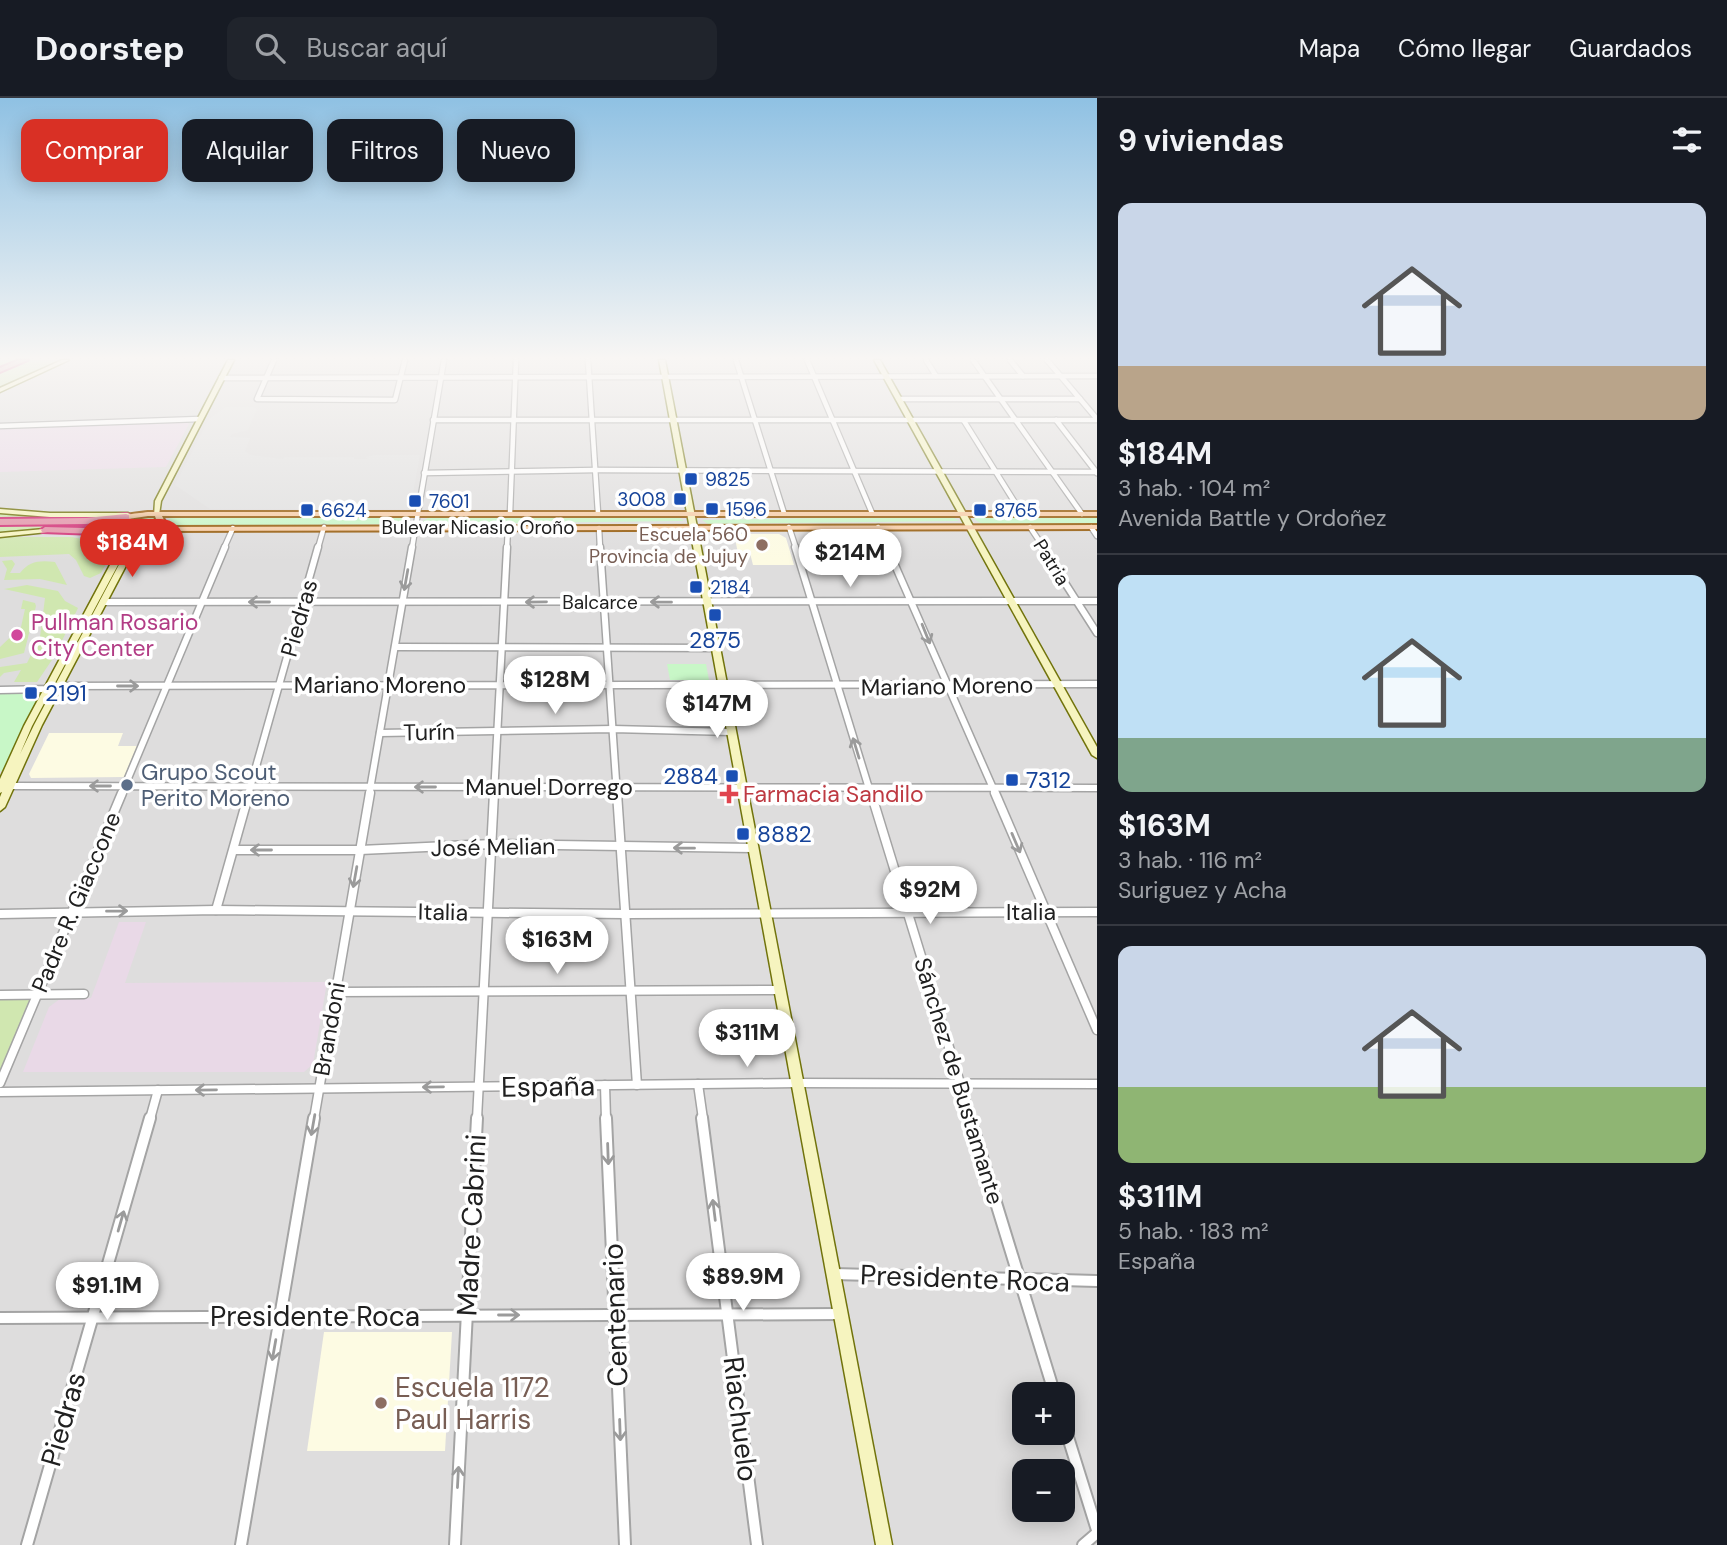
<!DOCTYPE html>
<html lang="es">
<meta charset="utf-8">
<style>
body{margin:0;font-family:"DM Sans",sans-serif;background:#20242c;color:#f1f3f6;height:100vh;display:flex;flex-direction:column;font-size:26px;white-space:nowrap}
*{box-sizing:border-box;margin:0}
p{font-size:23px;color:#9ea1a6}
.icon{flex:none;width:38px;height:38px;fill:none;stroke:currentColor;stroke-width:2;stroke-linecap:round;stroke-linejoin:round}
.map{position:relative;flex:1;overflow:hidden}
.sheet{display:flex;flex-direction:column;background:#171b24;width:630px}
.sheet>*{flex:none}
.banner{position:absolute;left:21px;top:21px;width:665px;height:63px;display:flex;gap:14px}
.tools{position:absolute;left:1012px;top:1284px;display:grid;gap:14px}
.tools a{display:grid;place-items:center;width:63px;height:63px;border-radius:14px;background:#171b24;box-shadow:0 4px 18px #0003;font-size:35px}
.price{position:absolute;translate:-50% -60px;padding:0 16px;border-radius:24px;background:#fff;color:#222;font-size:23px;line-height:46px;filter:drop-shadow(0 2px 4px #0008)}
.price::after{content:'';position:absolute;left:50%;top:42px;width:21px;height:16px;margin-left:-10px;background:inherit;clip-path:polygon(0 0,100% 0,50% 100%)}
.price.selected{background:#d93025;color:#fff}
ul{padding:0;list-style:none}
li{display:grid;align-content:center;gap:14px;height:371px;padding:0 21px}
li+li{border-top:2px solid #363941}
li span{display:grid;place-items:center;height:217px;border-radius:14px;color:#555}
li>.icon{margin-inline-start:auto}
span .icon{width:126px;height:126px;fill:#fffc;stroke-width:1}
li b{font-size:30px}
h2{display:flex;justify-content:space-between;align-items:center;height:84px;padding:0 21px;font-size:30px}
.tag{padding:0 24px;border-radius:14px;background:#171b24;box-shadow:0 4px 18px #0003;font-size:24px;line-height:63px}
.tag.selected{background:#d93025;color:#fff}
header{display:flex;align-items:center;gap:42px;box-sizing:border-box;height:98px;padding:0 35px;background:#171b24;border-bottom:2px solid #363941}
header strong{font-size:33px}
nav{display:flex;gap:38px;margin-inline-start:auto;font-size:24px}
.search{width:490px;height:63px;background:#20242c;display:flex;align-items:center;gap:18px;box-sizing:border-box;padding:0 24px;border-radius:14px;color:#9ea1a6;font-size:26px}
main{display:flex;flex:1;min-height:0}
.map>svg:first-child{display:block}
</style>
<header>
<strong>Doorstep</strong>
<div class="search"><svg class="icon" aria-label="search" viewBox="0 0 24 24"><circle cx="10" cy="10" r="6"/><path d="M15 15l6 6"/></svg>Buscar aquí</div>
<nav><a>Mapa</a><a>Cómo llegar</a><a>Guardados</a></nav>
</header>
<main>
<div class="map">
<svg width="1097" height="1447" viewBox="0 0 1097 1447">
<rect width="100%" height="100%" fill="#f0ece7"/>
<!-- residential -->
<path fill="#dedddd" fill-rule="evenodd" d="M0,262h1097v1185h-1097zM1024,1297h38v38h-38zM1024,1374h38v38h-38z"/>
<!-- industrial -->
<g fill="#e9d9e7">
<path d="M186,324l3,2 -23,43 -166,5v-43z"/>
<path d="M119,824h27l-21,61 202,-1 -14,82 -9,8h-281l26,-65 11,-8 31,-1z"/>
</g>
<!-- education -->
<g fill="#fdfbe3">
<path d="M734,436h45l7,4 8,27h-41l-3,-12h-12z"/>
<path d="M49,635h74l-5,13h19l-13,31 -93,1 -2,-4z"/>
<path d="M324,1234h128l-7,119h-138z"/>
</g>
<!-- grass -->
<g fill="#d0e7b0">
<path d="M0,262h66l-66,30z"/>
<path d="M0,413l50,4h108l4,4 -19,13 -84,-2 -59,5z"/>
<path d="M0,439h72l35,7 4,2 1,7 -11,20 -11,5 -6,-2 -8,-16 -7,-6 -69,3z"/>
<path d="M12,462l3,4 -5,9h10c9,-12 20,-13 35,-11l12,23 -27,-6 -36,1 3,-11 -5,-8z"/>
<path d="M27,487l31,6 7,10 13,7 -24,49 -17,25h-23l7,-12 -17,3 -4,4v-10l27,-4 13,-26 5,-39 -41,-9z"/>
<path d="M23,502l12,3 1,3 -12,47 -24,6v-12l21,-20 4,-18h-4z"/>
<path d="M0,897h37l-37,88z"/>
</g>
<!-- park -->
<g fill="#c8f7c7">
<path d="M405,418l6,3 -5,5 -242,2 7,-9z"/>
<path d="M951,418l8,5 -251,3 -6,-4z"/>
<path d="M1097,418v8h-115l-8,-5 4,-2z"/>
<path d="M429,419h249l6,4 -258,3 -4,-2z"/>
<path d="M667,566h39l3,16h-39z"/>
<path d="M47,591l-38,82h-9v-81z"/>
</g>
<!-- parking -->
<path fill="#e0e0e0" d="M226,309h27l4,2 -9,21 -16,4 -2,3 20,1 -5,13 6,4 32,4 1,-2h70v2h13l-1,-2 8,-2h46l-10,54h-200l-35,-24 34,-66z"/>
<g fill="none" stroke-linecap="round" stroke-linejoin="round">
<defs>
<g id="street-far3">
<path d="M274,262l-17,39 138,1 10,-40"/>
<path d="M588,262l10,153"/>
<path d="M736,262l48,153"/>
<path d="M807,262l65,153"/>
<path d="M926,262l10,16"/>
<path d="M973,262l109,154"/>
<path d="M1010,262l13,16"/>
<path d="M1047,262l50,59"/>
<path d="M221,280l876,-2"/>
<path d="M899,301h181"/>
<path d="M433,322h664"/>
<path d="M1056,322l41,53"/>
<path d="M964,323l58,93"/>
<path d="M0,328l200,-7"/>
<path d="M424,375l172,-3 501,2"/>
<path d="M510,415l6,-153"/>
<path d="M789,429l7,21"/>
<path d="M878,429l10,21"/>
<path d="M1030,429l14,21"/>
<path d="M1091,429l6,9"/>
<path d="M599,430l1,20"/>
<path d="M224,450l9,-20"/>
<path d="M318,450l6,-21"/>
<path d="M412,450l32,-188"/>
<path d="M507,450l1,-21"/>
</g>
<g id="street-far2">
<path d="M600,449l17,248"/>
<path d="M795,449l76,248"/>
<path d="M887,449l109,248"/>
<path d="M1042,449l55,86"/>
<path d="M103,504l994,-1"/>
<path d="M395,549l320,1"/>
<path d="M0,592l47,-1 12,-3 1038,-2"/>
<path d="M380,635l233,-4 118,3"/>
<path d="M6,688l1091,2"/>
<path d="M121,697l104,-248"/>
<path d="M248,697l70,-248"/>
<path d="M369,697l43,-248"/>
<path d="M494,697l13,-248"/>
</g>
<g id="street-far1">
<path d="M617,695l20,292"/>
<path d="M871,695l100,326"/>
<path d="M995,695l102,237"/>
<path d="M234,752h126l132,-6 260,4"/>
<path d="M216,812l33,-117"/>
<path d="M0,816l216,-4 409,4 472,-2"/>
<path d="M336,894l443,-2"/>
<path d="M0,897l84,-1"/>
<path d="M0,985l122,-290"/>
<path d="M698,986l5,35"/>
<path d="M605,987l1,34"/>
<path d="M0,994l797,-9 300,1"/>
<path d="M150,1021l8,-29"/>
<path d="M314,1021l56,-326"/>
<path d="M477,1021l17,-326"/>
</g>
<g id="street">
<path d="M606,1020l19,427"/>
<path d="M702,1020l55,427"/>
<path d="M970,1020l85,277"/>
<path d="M834,1176l263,7"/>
<path d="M0,1220l841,-4"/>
<path d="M1062,1320l35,112"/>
<path d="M27,1447l123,-427"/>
<path d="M241,1447l73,-427"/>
<path d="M455,1447l22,-427"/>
<path d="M1083,1447l14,-12"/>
</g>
<g id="secondary">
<path d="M62,262h7l-69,32v-4z"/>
<path d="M228,262h6l-73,141 -2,14 -5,1 1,-15z"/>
<path d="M659,262h6l227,1185h-16z"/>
<path d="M874,262h6l217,387v11l-5,-3z"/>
<path d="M0,411l50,4h78l3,2 -3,2h-78l-50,-4z"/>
<path d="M55,430l3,2 -1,1 -57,6v-4z"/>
<path d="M143,432l3,2 -7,9 -97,184 -37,82 -5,4v-14l2,-5 -2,1v-14l24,-53 94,-176 4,-17 3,-2 3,2 -2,17 -94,176 -12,28 14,-29 98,-185 9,-9z"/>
</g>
<path id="primary" d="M148,414h949v4h-935l3,6 -5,5 937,-2v4l-944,2c-14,5 -28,6 -40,-2 4,-16 21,-15 35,-17zM148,418h7l2,6c-11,8 -23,11 -36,6v-2l7,-7z"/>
<g id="highway">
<path d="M19,262h9l-28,12v-4z"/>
<path d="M126,416l3,1v4l-43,5 -86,1v-6l86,-1z"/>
<path d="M45,429l77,2 4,3 -4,3 -80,-3 -1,-2z"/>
<path d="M89,436l28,7 8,14 -5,3 -3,-1 -7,-12 -24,-6v-4z"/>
</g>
</defs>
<!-- street-far3 casing -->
<use href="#street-far3" stroke="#a4a4a4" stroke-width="7"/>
<!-- street-far2 casing -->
<use href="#street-far2" stroke="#a4a4a4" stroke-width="9"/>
<!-- street-far1 casing -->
<use href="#street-far1" stroke="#a4a4a4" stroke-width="11"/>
<!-- street casing -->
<use href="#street" stroke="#a4a4a4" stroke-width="14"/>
<!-- secondary casing -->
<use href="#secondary" stroke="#71730b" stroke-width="3"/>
<!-- primary casing -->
<use href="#primary" stroke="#945908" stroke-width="4"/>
<!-- highway casing -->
<use href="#highway" stroke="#d23076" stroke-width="4"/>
<!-- street-far3 -->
<use href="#street-far3" stroke="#fff" stroke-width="4.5"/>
<!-- street-far2 -->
<use href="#street-far2" stroke="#fff" stroke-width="6"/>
<!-- street-far1 -->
<use href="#street-far1" stroke="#fff" stroke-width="8"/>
<!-- street -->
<use href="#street" stroke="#fff" stroke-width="10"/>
<!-- secondary -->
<use href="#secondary" fill="#f6f4bf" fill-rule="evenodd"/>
<!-- primary -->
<use href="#primary" fill="#f7cca5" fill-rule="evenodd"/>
<!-- highway -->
<use href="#highway" fill="#e394a9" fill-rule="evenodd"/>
</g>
<!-- one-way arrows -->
<defs><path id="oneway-shaft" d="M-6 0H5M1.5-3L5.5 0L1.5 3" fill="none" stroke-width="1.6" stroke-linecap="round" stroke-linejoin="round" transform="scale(1.75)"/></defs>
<g stroke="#9b9b9b">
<use href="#oneway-shaft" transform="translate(406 482) rotate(100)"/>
<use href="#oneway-shaft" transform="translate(259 504) rotate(180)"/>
<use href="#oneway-shaft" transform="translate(536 504) rotate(179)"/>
<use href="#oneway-shaft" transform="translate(661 504) rotate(-179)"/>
<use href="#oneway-shaft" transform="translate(926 536) rotate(68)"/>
<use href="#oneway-shaft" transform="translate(128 588)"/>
<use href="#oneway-shaft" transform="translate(856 650) rotate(-107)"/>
<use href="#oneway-shaft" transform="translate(100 688) rotate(180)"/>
<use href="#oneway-shaft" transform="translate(425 689) rotate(-180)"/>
<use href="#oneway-shaft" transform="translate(1016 745) rotate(67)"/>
<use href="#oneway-shaft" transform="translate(684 750) rotate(-179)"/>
<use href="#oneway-shaft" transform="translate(261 752) rotate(180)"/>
<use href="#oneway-shaft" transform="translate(355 779) rotate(100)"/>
<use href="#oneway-shaft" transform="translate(117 813) rotate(-1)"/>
<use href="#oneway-shaft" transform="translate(433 989) rotate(179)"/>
<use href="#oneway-shaft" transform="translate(206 992) rotate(179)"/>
<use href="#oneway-shaft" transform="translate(313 1027) rotate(100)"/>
<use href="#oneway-shaft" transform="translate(608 1056) rotate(88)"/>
<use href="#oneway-shaft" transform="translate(714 1112) rotate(-97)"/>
<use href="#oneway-shaft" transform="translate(121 1123) rotate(-74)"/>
<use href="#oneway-shaft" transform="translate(509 1217)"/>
<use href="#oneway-shaft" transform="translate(274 1252) rotate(100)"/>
<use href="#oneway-shaft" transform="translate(620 1332) rotate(88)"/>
<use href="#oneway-shaft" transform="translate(458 1379) rotate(-87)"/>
</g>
<!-- sky -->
<linearGradient id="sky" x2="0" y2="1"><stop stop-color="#8fc1e3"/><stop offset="0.56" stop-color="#f8f6f4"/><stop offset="1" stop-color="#f8f6f4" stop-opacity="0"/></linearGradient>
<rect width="1097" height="464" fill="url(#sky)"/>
<!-- markers -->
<g fill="#1a4fb4" stroke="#fff" stroke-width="2.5">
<rect x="684" y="374" width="14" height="14" rx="3.5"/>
<rect x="673" y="394" width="14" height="14" rx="3.5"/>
<rect x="408" y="396" width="14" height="14" rx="3.5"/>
<rect x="705" y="404" width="14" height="14" rx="3.5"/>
<rect x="300" y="405" width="14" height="14" rx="3.5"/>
<rect x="973" y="405" width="14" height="14" rx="3.5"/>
<rect x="689" y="482" width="14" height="14" rx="3.5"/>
<rect x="708" y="510" width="14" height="14" rx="3.5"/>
<rect x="24" y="588" width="14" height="14" rx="3.5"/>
<rect x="725" y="671" width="14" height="14" rx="3.5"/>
<rect x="1005" y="675" width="14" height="14" rx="3.5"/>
<rect x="736" y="729" width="14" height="14" rx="3.5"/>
</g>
<g fill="#8d6e63" stroke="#fff" stroke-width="2.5">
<circle cx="762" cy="447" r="7"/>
<circle cx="381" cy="1305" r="7"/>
</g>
<circle fill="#d1479c" stroke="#fff" stroke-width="2.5" cx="17" cy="537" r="7"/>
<circle fill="#5c6f8a" stroke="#fff" stroke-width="2.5" cx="127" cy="687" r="7"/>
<path fill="#e0444e" stroke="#fff" stroke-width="2.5" d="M725.5 685.5h7v7h7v7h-7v7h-7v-7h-7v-7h7z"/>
<g text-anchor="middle" stroke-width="7" stroke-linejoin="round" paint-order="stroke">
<!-- far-transit labels -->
<g font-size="19" fill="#164399" stroke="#fff" text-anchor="start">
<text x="705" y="388">9825</text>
<text x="666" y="408" text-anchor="end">3008</text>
<text x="429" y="410">7601</text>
<text x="726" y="418">1596</text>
<text x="321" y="419">6624</text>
<text x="994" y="419">8765</text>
<text x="710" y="496">2184</text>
</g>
<!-- far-street labels -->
<g font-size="19" fill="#202020" stroke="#fff">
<text x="478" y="436">Bulevar Nicasio Oroño</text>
<text transform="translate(1052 464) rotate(58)" y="7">Patria</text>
<text x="600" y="511">Balcarce</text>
</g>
<!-- far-education labels -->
<g font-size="19" fill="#785e54" stroke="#fff" text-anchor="end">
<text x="748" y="443">Escuela 560<tspan x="748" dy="22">Provincia de Jujuy</tspan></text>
</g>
<!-- street labels -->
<g font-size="23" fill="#202020" stroke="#fff">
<text transform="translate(299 520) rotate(-74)" y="8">Piedras</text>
<text x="380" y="595">Mariano Moreno</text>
<text transform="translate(947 588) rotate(-1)" y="8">Mariano Moreno</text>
<text transform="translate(429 634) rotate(-1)" y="8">Turín</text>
<text x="549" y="697">Manuel Dorrego</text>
<text transform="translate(493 749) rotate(-1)" y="8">José Melian</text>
<text transform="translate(76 804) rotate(-67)" y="8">Padre R. Giaccone</text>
<text transform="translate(443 814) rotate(1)" y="8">Italia</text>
<text x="1031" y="822">Italia</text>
<text transform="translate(329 931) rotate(-80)" y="8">Brandoni</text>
<text transform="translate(959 983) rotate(73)" y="8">Sánchez de Bustamante</text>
</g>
<!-- hotel labels -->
<g font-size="23" fill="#b23c85" stroke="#fff" text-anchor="start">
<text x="31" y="532">Pullman Rosario<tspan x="31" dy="26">City Center</tspan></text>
</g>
<!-- transit labels -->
<g font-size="23" fill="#164399" stroke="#fff" text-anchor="start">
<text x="715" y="550" text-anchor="middle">2875</text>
<text x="45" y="603">2191</text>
<text x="718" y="686" text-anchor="end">2884</text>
<text x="1026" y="690">7312</text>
<text x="757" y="744">8882</text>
</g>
<!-- service labels -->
<g font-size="23" fill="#4e5e75" stroke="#fff" text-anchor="start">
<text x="141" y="682">Grupo Scout<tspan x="141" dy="26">Perito Moreno</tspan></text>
</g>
<!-- health labels -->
<g font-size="23" fill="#be3a42" stroke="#fff" text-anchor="start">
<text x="743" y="704">Farmacia Sandilo</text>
</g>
<!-- near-street labels -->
<g font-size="28" fill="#202020" stroke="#fff">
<text transform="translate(548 988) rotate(-1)" y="10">España</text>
<text transform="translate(471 1127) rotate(-87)" y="10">Madre Cabrini</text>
<text transform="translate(965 1180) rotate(2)" y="10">Presidente Roca</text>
<text transform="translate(615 1217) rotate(-92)" y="10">Centenario</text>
<text x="315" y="1228">Presidente Roca</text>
<text transform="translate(63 1321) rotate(-74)" y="10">Piedras</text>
<text transform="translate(741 1321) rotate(83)" y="10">Riachuelo</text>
</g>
<!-- near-education labels -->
<g font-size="28" fill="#785e54" stroke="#fff" text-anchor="start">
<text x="395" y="1299">Escuela 1172<tspan x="395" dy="32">Paul Harris</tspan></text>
</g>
</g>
</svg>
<div class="tools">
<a>+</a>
<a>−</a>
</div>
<b class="price selected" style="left:132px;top:481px">$184M</b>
<b class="price" style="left:850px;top:491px">$214M</b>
<b class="price" style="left:555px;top:618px">$128M</b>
<b class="price" style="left:717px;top:642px">$147M</b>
<b class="price" style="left:930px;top:828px">$92M</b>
<b class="price" style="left:557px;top:878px">$163M</b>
<b class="price" style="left:747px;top:971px">$311M</b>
<b class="price" style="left:743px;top:1215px">$89.9M</b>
<b class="price" style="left:107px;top:1224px">$91.1M</b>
<div class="banner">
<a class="tag selected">Comprar</a>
<a class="tag">Alquilar</a>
<a class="tag">Filtros</a>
<a class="tag">Nuevo</a>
</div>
</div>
<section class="sheet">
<h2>9 viviendas<svg class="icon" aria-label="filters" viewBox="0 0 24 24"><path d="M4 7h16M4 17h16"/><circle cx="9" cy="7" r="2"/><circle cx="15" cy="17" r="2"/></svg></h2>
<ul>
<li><span style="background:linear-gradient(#c9d6e8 75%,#b9a48a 0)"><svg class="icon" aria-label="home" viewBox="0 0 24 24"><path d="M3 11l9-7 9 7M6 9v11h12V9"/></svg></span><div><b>$184M</b><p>3 hab. · 104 m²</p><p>Avenida Battle y Ordoñez</p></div></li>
<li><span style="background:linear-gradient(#bfe0f5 75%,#7fa58c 0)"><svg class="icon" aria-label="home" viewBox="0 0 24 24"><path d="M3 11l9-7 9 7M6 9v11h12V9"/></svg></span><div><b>$163M</b><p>3 hab. · 116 m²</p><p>Suriguez y Acha</p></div></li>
<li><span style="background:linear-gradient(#c9d6e8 65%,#8fb573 0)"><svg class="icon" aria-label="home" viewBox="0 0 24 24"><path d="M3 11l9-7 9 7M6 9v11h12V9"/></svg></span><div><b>$311M</b><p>5 hab. · 183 m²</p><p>España</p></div></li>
</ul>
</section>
</main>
